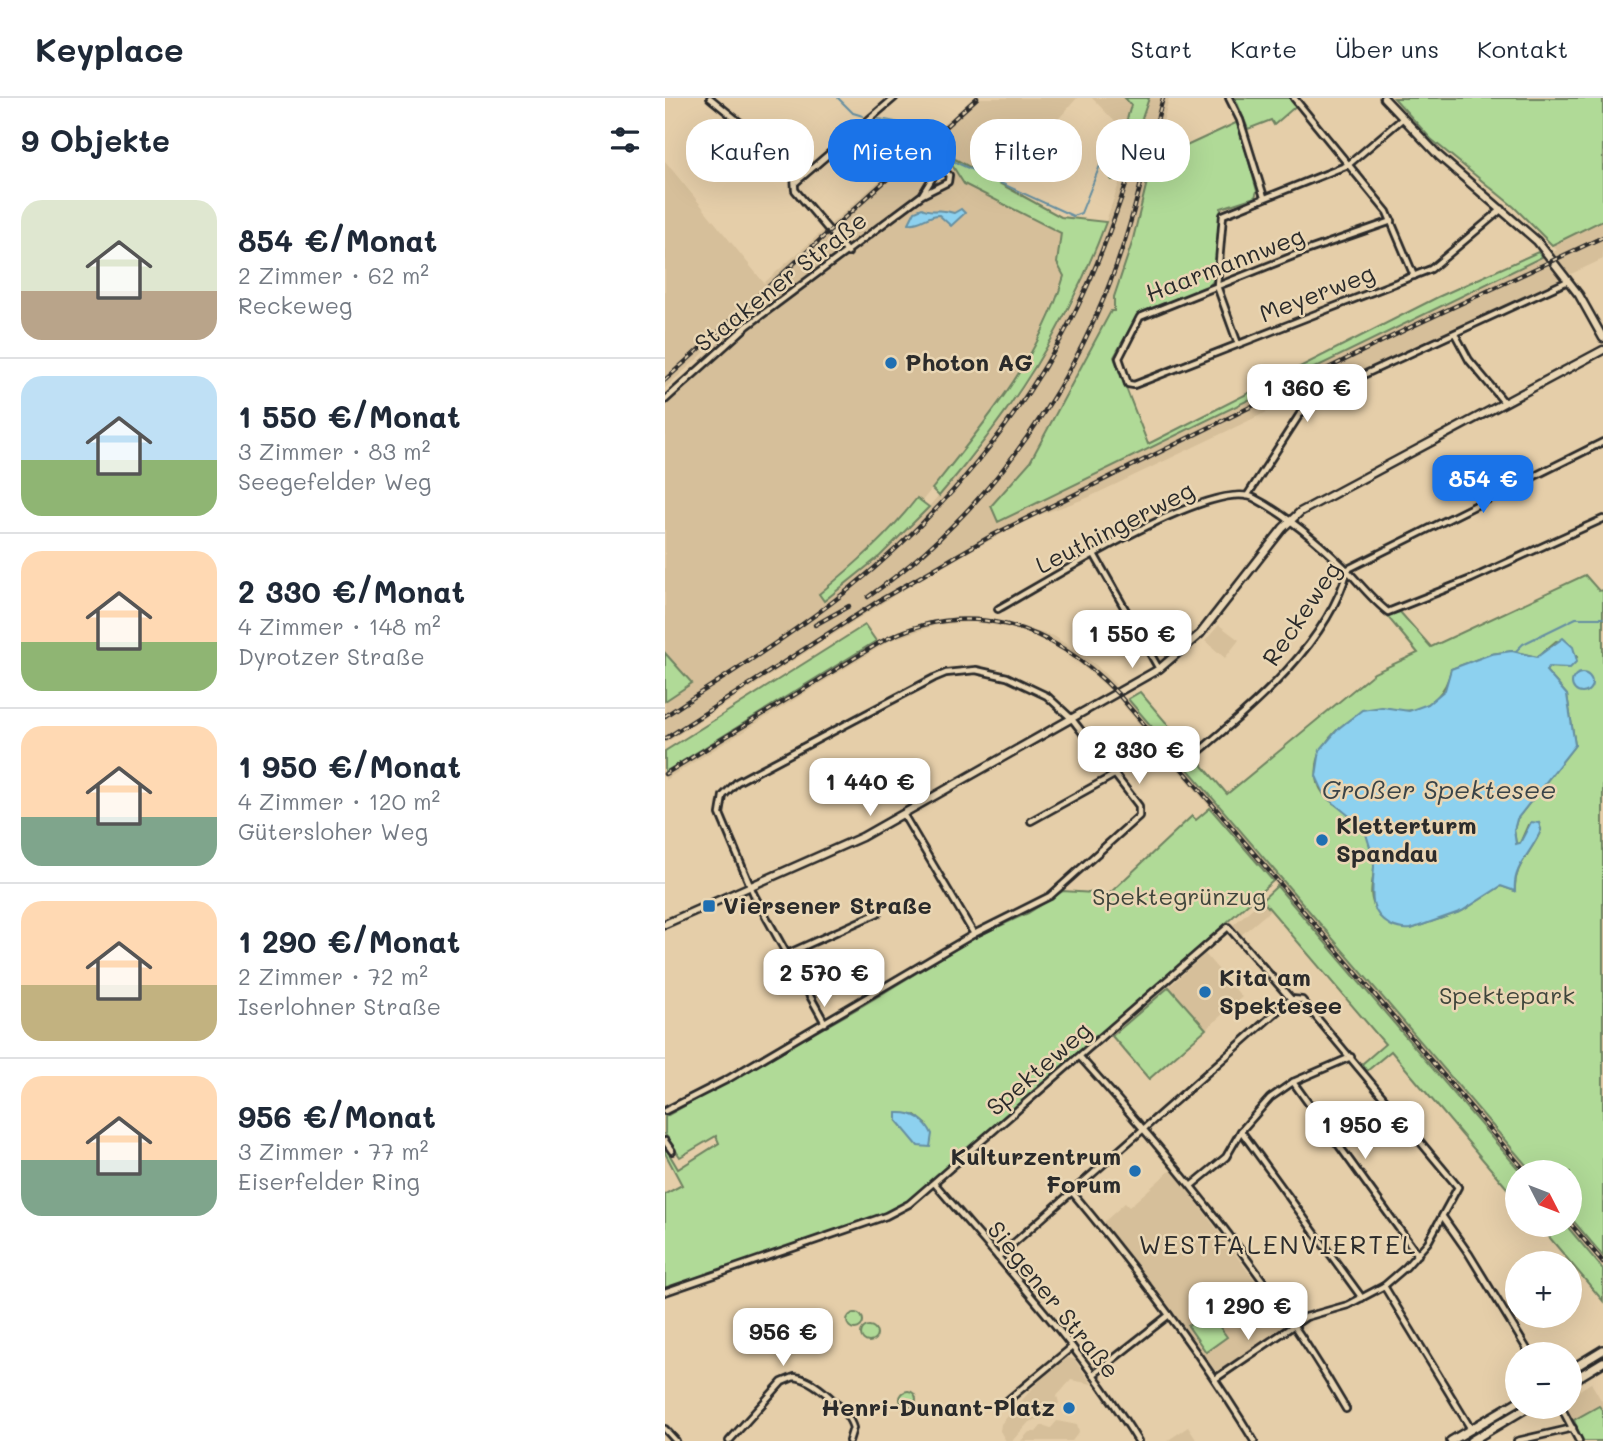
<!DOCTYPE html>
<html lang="de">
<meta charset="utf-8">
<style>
body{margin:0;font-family:Mali,sans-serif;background:#f6f6f7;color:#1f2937;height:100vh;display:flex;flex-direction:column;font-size:26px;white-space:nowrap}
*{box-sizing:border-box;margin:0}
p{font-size:23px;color:#747a83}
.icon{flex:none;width:38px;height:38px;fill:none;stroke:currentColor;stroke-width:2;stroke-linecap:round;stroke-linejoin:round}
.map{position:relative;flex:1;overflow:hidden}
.panel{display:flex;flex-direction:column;background:#fff;width:665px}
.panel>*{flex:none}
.top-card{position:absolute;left:21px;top:21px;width:665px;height:63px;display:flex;gap:14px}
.needle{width:46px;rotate:132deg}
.controls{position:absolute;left:840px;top:1062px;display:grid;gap:14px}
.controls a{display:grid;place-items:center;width:77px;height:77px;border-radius:50%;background:#fff;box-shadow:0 7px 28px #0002;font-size:35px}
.price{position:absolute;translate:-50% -60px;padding:0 16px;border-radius:14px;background:#fff;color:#222;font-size:23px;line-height:46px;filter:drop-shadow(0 2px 4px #0008)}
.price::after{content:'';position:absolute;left:50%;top:42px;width:21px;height:16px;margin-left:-10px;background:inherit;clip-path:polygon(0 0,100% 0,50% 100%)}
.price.on{background:#1a73e8;color:#fff}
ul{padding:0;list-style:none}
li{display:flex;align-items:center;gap:21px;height:175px;padding:0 21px}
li+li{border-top:2px solid #e0e1e3}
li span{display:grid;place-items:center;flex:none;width:196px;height:140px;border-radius:21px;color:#555}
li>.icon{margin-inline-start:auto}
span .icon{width:84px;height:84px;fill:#fffc;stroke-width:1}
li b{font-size:30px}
h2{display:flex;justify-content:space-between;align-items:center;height:84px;padding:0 21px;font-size:30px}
.chip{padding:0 24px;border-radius:28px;background:#fff;box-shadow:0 7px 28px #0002;font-size:24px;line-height:63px}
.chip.on{background:#1a73e8;color:#fff}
header{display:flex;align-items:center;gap:42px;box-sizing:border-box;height:98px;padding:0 35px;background:#fff;border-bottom:2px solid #e0e1e3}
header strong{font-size:33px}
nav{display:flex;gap:38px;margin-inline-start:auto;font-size:24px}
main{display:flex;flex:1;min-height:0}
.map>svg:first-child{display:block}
</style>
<header>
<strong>Keyplace</strong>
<nav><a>Start</a><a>Karte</a><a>Über uns</a><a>Kontakt</a></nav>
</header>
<main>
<section class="panel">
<h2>9 Objekte<svg class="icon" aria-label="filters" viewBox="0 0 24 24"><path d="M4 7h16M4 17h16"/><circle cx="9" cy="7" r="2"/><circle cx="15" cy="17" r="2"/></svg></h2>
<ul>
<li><span style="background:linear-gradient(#dfe7d0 65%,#b9a48a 0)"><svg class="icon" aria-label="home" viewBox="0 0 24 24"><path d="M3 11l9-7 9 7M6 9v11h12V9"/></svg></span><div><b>854 €/Monat</b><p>2 Zimmer · 62 m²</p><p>Reckeweg</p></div></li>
<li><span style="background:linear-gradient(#bfe0f5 60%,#8fb573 0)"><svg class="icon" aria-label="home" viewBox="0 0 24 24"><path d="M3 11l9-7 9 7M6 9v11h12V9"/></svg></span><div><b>1 550 €/Monat</b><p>3 Zimmer · 83 m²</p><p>Seegefelder Weg</p></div></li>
<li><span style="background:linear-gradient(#ffd9b3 65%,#8fb573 0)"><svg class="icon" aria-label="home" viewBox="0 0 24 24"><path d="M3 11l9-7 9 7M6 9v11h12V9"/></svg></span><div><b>2 330 €/Monat</b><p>4 Zimmer · 148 m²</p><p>Dyrotzer Straße</p></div></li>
<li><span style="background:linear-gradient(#ffd9b3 65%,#7fa58c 0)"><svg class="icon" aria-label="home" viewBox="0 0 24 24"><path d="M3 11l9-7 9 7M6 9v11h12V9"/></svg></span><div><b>1 950 €/Monat</b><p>4 Zimmer · 120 m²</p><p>Gütersloher Weg</p></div></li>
<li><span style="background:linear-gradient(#ffd9b3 60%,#c2b280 0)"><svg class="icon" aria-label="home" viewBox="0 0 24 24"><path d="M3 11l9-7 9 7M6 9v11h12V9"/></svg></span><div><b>1 290 €/Monat</b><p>2 Zimmer · 72 m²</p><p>Iserlohner Straße</p></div></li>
<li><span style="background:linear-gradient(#ffd9b3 60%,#7fa58c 0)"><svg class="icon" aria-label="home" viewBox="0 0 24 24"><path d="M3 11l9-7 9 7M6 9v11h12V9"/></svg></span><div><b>956 €/Monat</b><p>3 Zimmer · 77 m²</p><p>Eiserfelder Ring</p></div></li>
</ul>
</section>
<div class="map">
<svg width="938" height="1343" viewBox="0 0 938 1343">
<rect width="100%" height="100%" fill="#e5cea9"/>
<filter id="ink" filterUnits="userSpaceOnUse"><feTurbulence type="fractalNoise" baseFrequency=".0143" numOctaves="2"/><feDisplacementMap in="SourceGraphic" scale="14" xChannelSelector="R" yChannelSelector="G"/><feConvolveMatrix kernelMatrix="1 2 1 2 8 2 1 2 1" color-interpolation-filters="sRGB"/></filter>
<g filter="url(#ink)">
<!-- built -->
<g fill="#d6bf9a">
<path d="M308,0h104l-77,87 -44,-26 8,25 97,49 -4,30 7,13 -26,64 -42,69 -74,92 -5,-3 -23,30 -28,28 -46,38 4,7 56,-45 33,-32 64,-71 50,-70 44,-76 21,-46 57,-163h20l-37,145 -18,54v14h-4l-80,151 -39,44 7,15 559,-271 -5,-5 51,-25v39l-291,136 -16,3 -209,100 -56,20 -105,57 -261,168v-42l27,-18 -27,-30v-258l93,-91 -93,84v-227l99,122z"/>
<path d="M427,0h33l6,7 -7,26z"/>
<path d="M303,520l26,3 60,15 42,29 20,20 -7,4 -38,-33 -33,-20 -22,-7 -42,-7 -38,3 -45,15 -226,140v-8l211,-131 38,-15z"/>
<path d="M554,527l20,15 -14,18 -20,-17z"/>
<path d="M463,601l156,182 248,291h-11l-400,-469z"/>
<path d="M597,802l9,10 -30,25 -8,-10z"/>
<path d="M540,856l37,43 -36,32 -37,-42z"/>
<path d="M507,1071l112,151 -1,6 -63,45 -5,-1 -111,-148 21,-19 4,4z"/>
<path d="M905,1119l33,39v13l-37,-44h4z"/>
<path d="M402,1260l7,1 18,25 -21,-4 -14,16 2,7 -13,14 -17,5 -16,18 -7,1 -6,-10 1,-7 38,-43z"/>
<path d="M926,1285l12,20v8l-5,-5 -24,14 -8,-13h4v-11z"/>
<path d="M392,1323l20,4 2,7 -7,9h-51l8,-9h7l6,-7 9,3z"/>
<path d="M523,1329l9,14h-30z"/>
</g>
<!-- green -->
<g fill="#b0da97" stroke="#6e8261" stroke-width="2" fill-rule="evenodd">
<path d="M460,0h24l-28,82h-10l1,-36 -7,-8 13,-9 6,3 7,-25z"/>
<path d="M570,0h56l6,7 -23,20 -3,-5 -23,9z"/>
<path d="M729,0h209v122l-51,25 -38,-38 -83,-68z"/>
<path d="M573,24l19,69 -2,6 -34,11 -7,72 -5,6 -71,28 -24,43 34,87 290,-147 100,-45 4,5 -544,265 -7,-16 39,-44 81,-151h3v-14l18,-54 29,-118 20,16 1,7z"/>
<path d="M290,61l106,58 45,5c-38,103 -95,191 -167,274l-7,-7c52,-65 108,-131 132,-213l-7,-13 4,-30 -97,-49 -12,-19z"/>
<path d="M252,400l12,9 -49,49 -56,45 -5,-7c37,-30 69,-59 98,-96z"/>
<path d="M920,477l14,16 4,-1v666l-33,-39v-45h-38l-404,-473 12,-7 87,102 147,-121 44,-20 -31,-37 13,-4 31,35zM891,543l13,2 8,14 -12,11 -16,-1 -3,4 21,24 8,50 -58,74 -3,11 2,14 4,-1 8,-18 11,-2 2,7c-9,23 -28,36 -26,61l-14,-5 -39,25 -51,18 -35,-20c-10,-15 -1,-30 -2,-46 -2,-11 -5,-22 -8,-32 -7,-21 -45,-23 -49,-53 -5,-33 32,-65 61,-70 9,-2 17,3 26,3 26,0 43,-20 47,-42l40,-15 21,-3 25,6z"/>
<path d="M200,527l11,16 -211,131v-21z"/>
<path d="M0,555l27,30 -27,18z"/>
<path d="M545,710l63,73 -191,171 -174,149 -23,12 -220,76v-95l17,-9 -17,-32v-6l13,22 41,-26 -3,-7 -36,21 -15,-23v-17l197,-111 112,-68 54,-25 35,-22 46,3 83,-78 4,4zM250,1017l11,9 -19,8 -10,-11z"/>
<path d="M612,788l244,286h-4v28l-126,-149 -24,20 -5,-7 23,-20 -123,-144z"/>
<path d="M504,889l37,42 -57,50 -37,-43z"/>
<path d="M874,1127h27l37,44v32z"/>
<path d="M543,1213l19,26 -21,15 -18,-26z"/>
<circle cx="190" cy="1223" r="8"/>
<circle cx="204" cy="1236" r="8"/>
<circle cx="243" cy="1301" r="8"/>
<path d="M934,1308l4,5v30h-21l-8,-21z"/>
</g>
<!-- water -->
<g fill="#8dd1ef" stroke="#668fa1" stroke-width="2">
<path d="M257,110c10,6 17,-1 32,5l7,-4 4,4 -14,13 -12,-11c-12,0 -19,10 -30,8l6,-12z"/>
<path d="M898,540l10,9 4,14 -7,7 -21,-1 -3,4 21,24 8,50 -58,74 -3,11 2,14 4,-1 11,-21 8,1 2,7c-8,21 -29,37 -26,61l-14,-5 -39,25 -51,18c-8,1 -13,0 -21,-4 -24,-14 -17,-35 -16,-59 0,-12 -7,-25 -9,-37l-40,-33 -9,-20 4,-26 19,-22 23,-18 20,-3 27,4 19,-7 17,-14 6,-21 40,-15 21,-3 25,6z"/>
<circle cx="917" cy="585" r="10"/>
<path d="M232,1015c17,-1 28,6 35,21l-2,13 -12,-1 -21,-25z"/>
</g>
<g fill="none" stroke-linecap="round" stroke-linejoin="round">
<!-- stream -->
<g stroke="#668fa1" stroke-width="2">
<path d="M173,0l15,15 10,3"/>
<path d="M213,21c21,3 34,5 49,21"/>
<path d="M267,48l9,9"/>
<path d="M290,64l118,54 8,-3 26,-65 22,-19"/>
<path d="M851,553l7,-7 53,-26h27"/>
</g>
<defs>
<g id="minor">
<path d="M45,0l76,62 8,12 1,18 53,63"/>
<path d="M564,0l11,22 24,77"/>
<path d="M629,0l93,114 27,64"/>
<path d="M130,85l99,-85"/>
<path d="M727,123l-89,31 -163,65 -21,41 9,26 6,1 297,-116 71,-60"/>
<path d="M790,236l14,26 35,42"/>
<path d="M573,246l-21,-58 6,-71 125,-50 54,-46"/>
<path d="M0,302l82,-74 175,-131 26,-13 1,-7 -6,-5 -7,2 -14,23"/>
<path d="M582,398l62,-96 259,-119"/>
<path d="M429,456l65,115"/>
<path d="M333,511c43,-24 213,-132 256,-111 31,16 64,44 89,68 15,15 28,33 45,46l83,-33 132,-60"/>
<path d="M531,656c57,-48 132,-110 152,-185l255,-127"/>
<path d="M238,716l71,120"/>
<path d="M366,723l83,-46"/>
<path d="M122,856l91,-41"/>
<path d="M415,959c99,110 192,224 266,352"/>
<path d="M628,984l125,173"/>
<path d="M0,1013l63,-32 246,-145 76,-38 89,-80v-10l-67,-87 -25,-23 -40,-19 -31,-7 -30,3 -12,5 -197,104 -14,14 -3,18 34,81 71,128"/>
<path d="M576,1033l121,167"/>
<path d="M0,1043l7,10"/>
<path d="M270,1086c71,83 146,164 203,257"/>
<path d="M527,1087l34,-28 15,-26 29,-33 23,-16 58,-25"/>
<path d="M407,1094c66,79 129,161 182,249"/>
<path d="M778,1119l26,37 61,100"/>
<path d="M333,1159l293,-258"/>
<path d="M719,1188l87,143"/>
<path d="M0,1194l221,-76 23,-12 319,-277 63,72 11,1 156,187 -30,55 -22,25 -22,19 -36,19 -42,12 -91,62"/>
<path d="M428,1277l76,-60"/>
<path d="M337,1307l70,-58"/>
<path d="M896,1309l18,34"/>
<path d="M0,1331l11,12"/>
<path d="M64,1343l53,-59 12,-5c19,1 54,33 59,51l-4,13"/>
<path d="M852,1343l56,-13"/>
</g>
<g id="tertiary">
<path d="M719,0l55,58 98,85 42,54 24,43"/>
<path d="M0,826l197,-87 297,-168 41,-35 83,-106 17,-16 303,-162"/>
</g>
<g id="secondary">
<path d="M905,1272l33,-20"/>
<path d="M905,1284l33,-20"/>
<path d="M786,1343l66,-39"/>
<path d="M806,1343l57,-34"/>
</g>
</defs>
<!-- minor casing -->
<use href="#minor" stroke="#2b2b2b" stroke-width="10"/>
<!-- tertiary casing -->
<use href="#tertiary" stroke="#2b2b2b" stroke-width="11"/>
<!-- secondary casing -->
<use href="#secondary" stroke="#2b2b2b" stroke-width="12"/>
<!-- minor -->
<use href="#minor" stroke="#e9d6b4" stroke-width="4.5"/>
<!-- tertiary -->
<use href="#tertiary" stroke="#e9d6b4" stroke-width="6"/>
<!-- secondary -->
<use href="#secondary" stroke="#e9d6b4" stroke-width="7"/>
<defs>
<g id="rail">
<path d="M0,282l312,-282"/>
<path d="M203,499c113,-80 198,-195 246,-325 21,-56 33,-116 49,-174"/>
<path d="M150,527l34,-19"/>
<path d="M0,618c62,-41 125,-80 183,-126 95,-76 175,-173 229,-282 27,-55 46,-115 66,-173"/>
<path d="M0,641l215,-139 111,-64 422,-210 190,-89"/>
<path d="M0,676l214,-131c88,-48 173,-18 239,51l408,478"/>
<path d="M905,1125l33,39"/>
</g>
</defs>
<!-- rail casing -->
<use href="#rail" stroke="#2b2b2b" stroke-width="4.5"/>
<!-- rail -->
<use href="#rail" stroke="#e9d6b4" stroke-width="2" stroke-dasharray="5" stroke-linecap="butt"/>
</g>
</g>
<!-- markers -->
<g fill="#1f6fb2" stroke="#e9d6b4" stroke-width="2.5">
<circle cx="226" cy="265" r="7"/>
<circle cx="657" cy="742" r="7"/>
<rect x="37" y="801" width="14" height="14" rx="3.5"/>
<circle cx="540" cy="894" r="7"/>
<circle cx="470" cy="1073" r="7"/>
<circle cx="404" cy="1310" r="7"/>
</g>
<g text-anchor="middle" stroke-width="5" stroke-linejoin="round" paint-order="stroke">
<!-- street labels -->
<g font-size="24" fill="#2b2b2b" stroke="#e9d6b4">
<text transform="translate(560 167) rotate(-21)" y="8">Haarmannweg</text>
<text transform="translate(116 184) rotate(-38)" y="8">Staakener Straße</text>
<text transform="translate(652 196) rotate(-21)" y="8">Meyerweg</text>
<text transform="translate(450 430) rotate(-27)" y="8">Leuthingerweg</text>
<text transform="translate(637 516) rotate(-56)" y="8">Reckeweg</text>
<text transform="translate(374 971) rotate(-41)" y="8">Spekteweg</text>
<text transform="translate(388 1202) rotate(51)" y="8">Siegener Straße</text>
</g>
<!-- poi labels -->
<g font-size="24" font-weight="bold" fill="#2b2b2b" stroke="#e9d6b4" text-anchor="start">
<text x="240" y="273">Photon AG</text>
<text x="671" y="736">Kletterturm<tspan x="671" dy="28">Spandau</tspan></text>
<text x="58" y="816">Viersener Straße</text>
<text x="554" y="888">Kita am<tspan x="554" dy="28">Spektesee</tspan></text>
<text x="456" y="1067" text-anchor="end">Kulturzentrum<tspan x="456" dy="28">Forum</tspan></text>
<text x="390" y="1318" text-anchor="end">Henri-Dunant-Platz</text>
</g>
<!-- park labels -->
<g font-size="24" fill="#3f453b" stroke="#e9d6b4">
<text x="514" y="807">Spektegrünzug</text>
<text x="842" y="906">Spektepark</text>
</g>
<!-- water labels -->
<g font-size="26" font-style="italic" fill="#3a4448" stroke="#e9d6b4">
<text x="774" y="701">Großer Spektesee</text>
</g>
<!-- neighbourhood labels -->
<g font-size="26" letter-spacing="2" fill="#2b2b2b" stroke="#e9d6b4">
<text x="613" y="1156">WESTFALENVIERTEL</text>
</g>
</g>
</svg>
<div class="controls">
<a><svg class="needle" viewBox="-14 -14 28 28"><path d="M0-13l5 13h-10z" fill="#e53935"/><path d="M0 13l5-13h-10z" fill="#747a83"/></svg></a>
<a>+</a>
<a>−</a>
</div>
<b class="price" style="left:642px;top:326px">1 360 €</b>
<b class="price on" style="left:818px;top:417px">854 €</b>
<b class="price" style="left:467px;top:572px">1 550 €</b>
<b class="price" style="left:474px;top:688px">2 330 €</b>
<b class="price" style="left:205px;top:720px">1 440 €</b>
<b class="price" style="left:159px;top:911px">2 570 €</b>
<b class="price" style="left:700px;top:1063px">1 950 €</b>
<b class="price" style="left:583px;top:1244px">1 290 €</b>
<b class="price" style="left:118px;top:1270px">956 €</b>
<div class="top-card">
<a class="chip">Kaufen</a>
<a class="chip on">Mieten</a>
<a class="chip">Filter</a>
<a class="chip">Neu</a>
</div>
</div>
</main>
